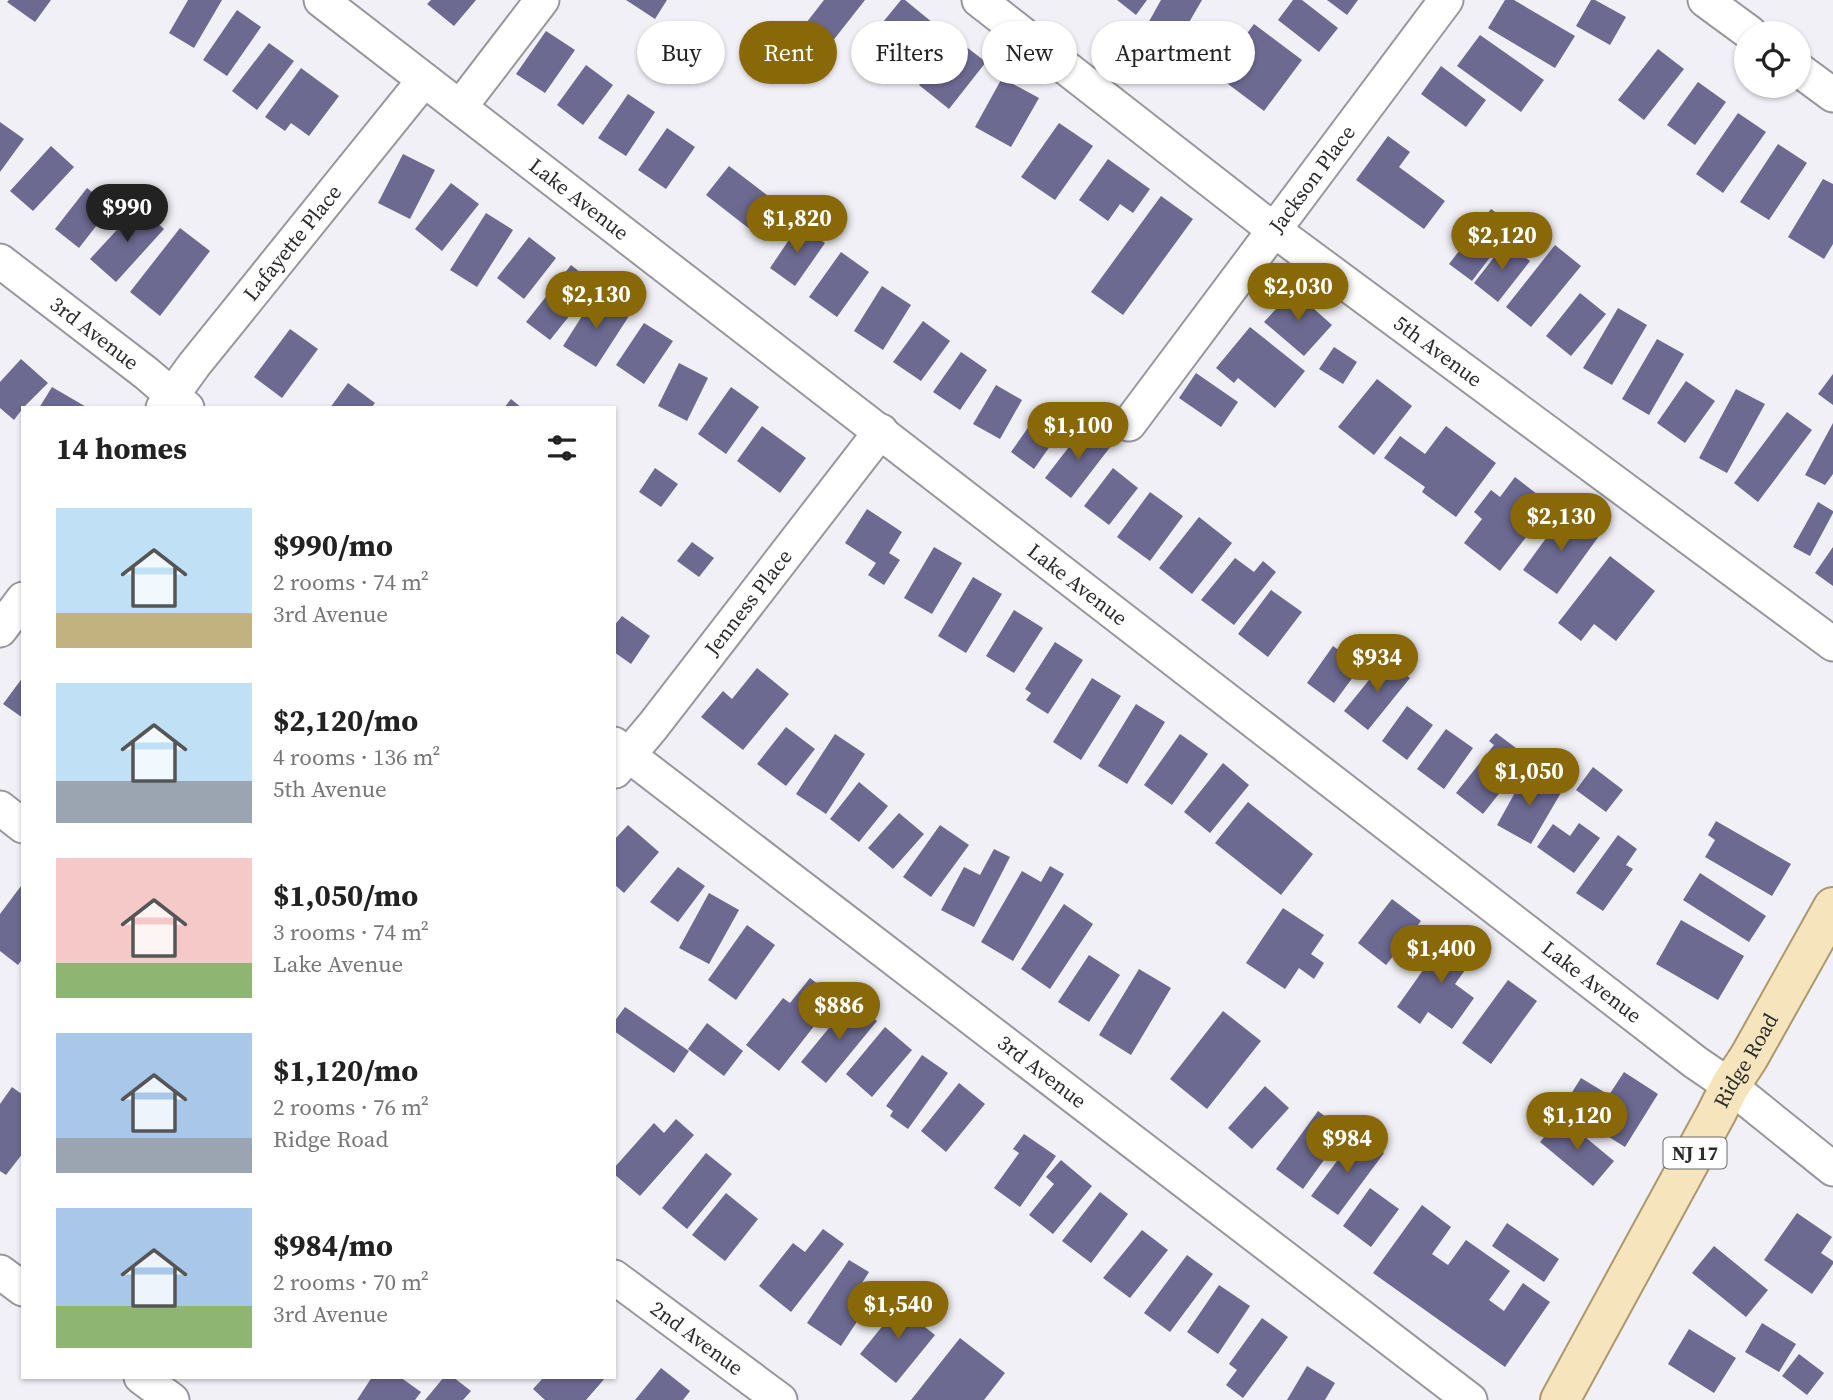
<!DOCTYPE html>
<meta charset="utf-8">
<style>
body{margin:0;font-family:"Source Serif 4",serif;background:#f2f2f2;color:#222;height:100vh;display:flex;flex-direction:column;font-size:26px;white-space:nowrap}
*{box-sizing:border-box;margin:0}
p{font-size:23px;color:#767676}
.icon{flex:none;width:38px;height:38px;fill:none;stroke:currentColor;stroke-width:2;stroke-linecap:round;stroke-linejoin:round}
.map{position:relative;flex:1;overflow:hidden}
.sheet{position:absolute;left:21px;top:406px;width:595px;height:973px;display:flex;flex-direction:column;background:#fff;border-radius:0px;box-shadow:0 2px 5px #0004}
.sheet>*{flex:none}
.guide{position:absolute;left:637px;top:21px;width:665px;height:63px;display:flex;gap:14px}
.controls{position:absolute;left:1734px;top:21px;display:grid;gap:14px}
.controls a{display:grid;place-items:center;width:77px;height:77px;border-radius:50%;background:#fff;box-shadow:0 2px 5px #0004;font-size:35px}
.price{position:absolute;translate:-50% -60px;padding:0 16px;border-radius:24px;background:#896907;color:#fff;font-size:23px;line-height:46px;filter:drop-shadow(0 2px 4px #0008)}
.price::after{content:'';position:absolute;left:50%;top:42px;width:21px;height:16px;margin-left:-10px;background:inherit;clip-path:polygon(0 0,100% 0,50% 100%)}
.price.current{background:#222;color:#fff}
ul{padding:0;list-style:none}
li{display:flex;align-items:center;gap:21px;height:175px;padding:0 35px}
li span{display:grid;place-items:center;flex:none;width:196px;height:140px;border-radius:0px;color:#555}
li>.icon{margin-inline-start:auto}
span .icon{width:84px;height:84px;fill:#fffc;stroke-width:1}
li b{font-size:30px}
h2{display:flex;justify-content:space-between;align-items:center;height:84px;padding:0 35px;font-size:30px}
.tag{padding:0 24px;border-radius:32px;background:#fff;box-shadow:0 2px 5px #0004;font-size:24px;line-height:63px}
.tag.current{background:#896907;color:#fff}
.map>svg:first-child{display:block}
</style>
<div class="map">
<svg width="1833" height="1400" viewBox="0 0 1833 1400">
<rect width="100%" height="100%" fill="#f0f0f6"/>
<!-- building -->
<g fill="#6d6a92">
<path d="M9,0h42l-16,22 -28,-20z"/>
<path d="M188,0h34l-28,48 -25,-15z"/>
<path d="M431,0h45l-22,26 -27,-22z"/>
<path d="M626,0h41l-12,19z"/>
<path d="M824,0h41l-37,47 -25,-20z"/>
<path d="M901,0h4l28,23 -37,45 -31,-24z"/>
<path d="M1117,0h30l-11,15z"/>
<path d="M1161,0h41l-25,43 -30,-18z"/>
<path d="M1293,0h9l36,28 -19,24 -41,-32z"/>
<path d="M1327,0h31l-11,15z"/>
<path d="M1505,0h9l61,36 -20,32 -67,-40z"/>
<path d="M1591,0h4l31,17 -16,28 -34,-19z"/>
<path d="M237,10l24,17 -34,49 -24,-16z"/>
<path d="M1254,24l48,36 -38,51 -48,-36z"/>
<path d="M546,31l29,19 -30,43 -29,-19z"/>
<path d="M1480,35l64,45 -23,32 -64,-46z"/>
<path d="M956,39l30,23 -37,47 -30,-24z"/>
<path d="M269,43l25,18 -37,49 -25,-19z"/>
<path d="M1658,49l26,20 -40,51 -26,-20z"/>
<path d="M586,65l27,20 -30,40 -26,-20z"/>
<path d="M1441,66l45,34 -20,27 -45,-33z"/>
<path d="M301,68l38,28 -30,40 -18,-13 -6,8 -20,-14z"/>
<path d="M1002,78l37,20 -28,49 -36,-20z"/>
<path d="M1698,82l28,20 -31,43 -28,-20z"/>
<path d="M628,94l27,18 -29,44 -28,-18z"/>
<path d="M1738,113l28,19 -43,61 -27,-19z"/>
<path d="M0,122l24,17 -24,33z"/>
<path d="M1059,123l34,23 -38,54 -34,-23z"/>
<path d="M667,128l28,19 -29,42 -28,-19z"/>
<path d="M1388,136l22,16 -11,15 46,34 -21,28 -68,-49z"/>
<path d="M1778,144l29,19 -38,57 -29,-18z"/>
<path d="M51,146l23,21 -41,44 -23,-20z"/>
<path d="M403,154l32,16 -25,49 -32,-16z"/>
<path d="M1108,159l42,30 -17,24 -13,-9 -12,17 -29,-21z"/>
<path d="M729,166l59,45 -23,30 -59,-46z"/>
<path d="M1823,179l10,5v60l-9,15 -36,-22z"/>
<path d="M451,183l28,21 -37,47 -27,-22z"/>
<path d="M87,188l24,19 -32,41 -24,-19z"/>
<path d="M1161,196l32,23 -70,96 -32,-23z"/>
<path d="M139,206l25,23 -48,53 -26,-23z"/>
<path d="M1491,209l23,17 -42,55 -23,-17z"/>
<path d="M486,213l27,17 -36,57 -27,-17z"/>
<path d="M799,225l26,18 -30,43 -25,-18z"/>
<path d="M180,228l30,23 -50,65 -30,-24z"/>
<path d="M529,237l27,21 -32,41 -27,-21z"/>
<path d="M1506,242l24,19 -32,41 -24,-19z"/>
<path d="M1555,245l26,21 -50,61 -25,-20z"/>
<path d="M841,252l28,20 -32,45 -28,-20z"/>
<path d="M571,265l24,19 -45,56 -24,-18z"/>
<path d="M882,286l29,19 -28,45 -29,-19z"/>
<path d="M1293,290l39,35 -28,31 -40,-34z"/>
<path d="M1580,293l26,21 -35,42 -25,-20z"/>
<path d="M596,294l33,22 -33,51 -33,-21z"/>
<path d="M1618,308l29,17 -35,60 -29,-17z"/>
<path d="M923,321l27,20 -29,40 -28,-19z"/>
<path d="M644,323l29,18 -29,43 -28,-19z"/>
<path d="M1250,327l55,44 -30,37 -37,-30 -4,5 -18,-15z"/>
<path d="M290,329l28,20 -36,49 -28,-21z"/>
<path d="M1657,339l27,15 -35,61 -27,-16z"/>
<path d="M1334,347l23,15 -14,22 -24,-15z"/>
<path d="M961,352l26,18 -27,40 -27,-18z"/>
<path d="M21,359l27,24 -25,25 -9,12 -14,-12v-26z"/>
<path d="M679,363l29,15 -21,43 -29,-15z"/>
<path d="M1196,373l42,29 -17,25 -42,-29z"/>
<path d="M1833,374v31l-15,-11z"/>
<path d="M1377,379l35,27 -38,49 -36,-28z"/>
<path d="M1686,381l29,20 -30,42 -28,-20z"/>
<path d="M348,383l27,20 -4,5h-41z"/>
<path d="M996,385l26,15 -22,39 -27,-15z"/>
<path d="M52,387l36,21h-49z"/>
<path d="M731,387l28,20 -33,47 -28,-20z"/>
<path d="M1736,389l29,15 -38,69 -28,-15z"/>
<path d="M511,399l11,9h-18z"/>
<path d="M1039,412l23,17 -28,40 -23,-17z"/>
<path d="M1787,412l25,18 -54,72 -24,-19z"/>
<path d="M1833,423v51l-8,11 -20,-10z"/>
<path d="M762,426l44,32 -26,35 -43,-32z"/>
<path d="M1085,426l26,20 -40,52 -26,-20z"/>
<path d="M1446,426l50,37 -40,54 -34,-25 3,-5 -41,-29 16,-22 25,18z"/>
<path d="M655,468l23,16 -17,23 -22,-15z"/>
<path d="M1113,468l25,20 -29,37 -25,-19z"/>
<path d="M1515,477l36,28 -51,66 -36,-28 18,-24 -8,-7 17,-22 9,7z"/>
<path d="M1150,492l33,24 -33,45 -33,-24z"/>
<path d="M1818,502l15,9v2l-23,43 -17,-9z"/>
<path d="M867,509l35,23 -13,21 11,7 -16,25 -16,-10 8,-12 -31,-20z"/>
<path d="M1565,512l34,24 -42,58 -34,-24z"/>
<path d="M1199,517l33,26 -40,51 -33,-26z"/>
<path d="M692,542l22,16 -15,19 -22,-16z"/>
<path d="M934,547l28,16 -30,51 -28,-16z"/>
<path d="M1833,547v39l-18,-13z"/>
<path d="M1610,556l45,35 -39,50 -22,-17 -13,17 -23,-18z"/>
<path d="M1235,558l19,14 9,-11 13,11 -42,53 -33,-25z"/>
<path d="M973,577l29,17 -36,59 -28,-17z"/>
<path d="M1271,590l31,22 -34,45 -30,-23z"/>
<path d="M1014,610l29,18 -29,45 -28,-17z"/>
<path d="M622,616l28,20 -19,28 -17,-12v-26z"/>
<path d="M1055,642l28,18 -35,54 -22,-14 5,-7 -6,-4z"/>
<path d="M1333,646l28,20 -27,37 -27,-20z"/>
<path d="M1386,659l24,19 -42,52 -24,-19z"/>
<path d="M757,668l32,26 -46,56 -42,-33 22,-26 9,8z"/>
<path d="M23,677v41l-20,-14z"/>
<path d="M1092,678l29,18 -40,64 -28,-18z"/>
<path d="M1136,704l29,18 -38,62 -29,-18z"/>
<path d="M1407,706l26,19 -26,35 -25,-19z"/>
<path d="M786,727l29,22 -29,37 -29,-22z"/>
<path d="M1446,729l27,19 -29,41 -27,-20z"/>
<path d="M1496,733l32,24 -45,57 -27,-21 38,-48 -5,-4z"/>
<path d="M835,734l30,20 -39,60 -30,-20z"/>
<path d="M1180,734l28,20 -36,51 -28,-20z"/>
<path d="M1223,763l26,22 -39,48 -26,-21z"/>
<path d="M1593,767l30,23 -17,22 -30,-22z"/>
<path d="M1527,771l35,20 -31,53 -34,-19z"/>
<path d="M859,782l29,24 -29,36 -29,-23z"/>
<path d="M1248,802l65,52 -32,41 -66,-52z"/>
<path d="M899,813l25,21 -31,35 -25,-21z"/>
<path d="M1716,821l75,43 -19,32 -67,-39 10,-17 -7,-5z"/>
<path d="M1579,823l21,15 -26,35 -37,-26 16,-23 17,12z"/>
<path d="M628,825l31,27 -35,41 -10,-9v-44z"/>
<path d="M940,825l29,20 -38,52 -28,-20z"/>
<path d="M1618,835l19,14 -11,16 7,4 -30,42 -27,-18z"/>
<path d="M994,849l16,8 -36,70 -33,-17 23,-43 16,8z"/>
<path d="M1050,866l14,8 -51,87 -32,-19 41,-71 19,11z"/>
<path d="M678,867l27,19 -27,36 -28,-20z"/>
<path d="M1700,873l66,43 -17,26 -66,-42z"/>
<path d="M21,886l2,2v70l-5,7 -18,-14v-37z"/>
<path d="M709,893l30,17 -30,54 -30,-16z"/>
<path d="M1392,899l29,22 -35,44 -28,-22z"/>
<path d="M1064,904l29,20 -43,65 -29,-20z"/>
<path d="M1283,908l41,27 -13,19 13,9 -10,16 -15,-11 -14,21 -39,-26z"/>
<path d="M1681,920l63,36 -26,44 -62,-36z"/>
<path d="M747,925l28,20 -39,55 -28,-20z"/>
<path d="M1450,932l28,20 -23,32 19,14 -22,31 -24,-17 -8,12 -23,-17z"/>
<path d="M1089,955l31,20 -31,47 -31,-20z"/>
<path d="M1139,969l32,19 -40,67 -32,-20z"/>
<path d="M810,978l26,20 -57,73 -33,-26 37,-47 7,5z"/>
<path d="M1508,980l29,21 -46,63 -29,-21z"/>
<path d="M852,1000l25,21 -51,62 -25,-21z"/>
<path d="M625,1007l64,44 -15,22 -60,-42v-9z"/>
<path d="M1223,1011l38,30 -54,68 -37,-30z"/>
<path d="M707,1023l36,28 -19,25 -36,-27z"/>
<path d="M885,1027l27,23 -40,47 -26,-23z"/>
<path d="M922,1055l26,18 -40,56 -18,-13 3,-5 -7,-5z"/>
<path d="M1624,1072l34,22 -33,53 -63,-39 19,-30 28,17z"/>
<path d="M959,1083l26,21 -39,48 -25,-21z"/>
<path d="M1265,1086l24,22 -37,41 -24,-21z"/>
<path d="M12,1087l11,8v58l-17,22 -6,-4v-67z"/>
<path d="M1318,1111l27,20 -42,58 -27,-20z"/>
<path d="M1561,1117l53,44 -21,25 -53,-44z"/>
<path d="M676,1119l18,16 -54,61 -26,-22v-6l40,-45 10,10z"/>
<path d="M1024,1134l32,22 -36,51 -26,-19 25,-35 -6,-4z"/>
<path d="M1357,1134l27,19 -46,62 -27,-19z"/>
<path d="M706,1153l26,21 -45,55 -25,-21z"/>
<path d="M1061,1160l31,26 -39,48 -24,-19 25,-31 -8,-7z"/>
<path d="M1370,1188l29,21 -28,38 -28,-21z"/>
<path d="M1100,1192l28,22 -37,49 -29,-22z"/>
<path d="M726,1193l32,26 -33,42 -33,-26z"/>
<path d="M1422,1205l29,22 -19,27 16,11 18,-25 44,31 -21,29 15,11 19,-28 27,19 -45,65 -132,-94z"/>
<path d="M1797,1213l35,24 -11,16 12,8v3l-21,30 -48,-34z"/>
<path d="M1507,1223l52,36 -15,23 -52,-36z"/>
<path d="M823,1229l21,15 -53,68 -32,-26 34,-43 12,9z"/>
<path d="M1142,1230l26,20 -38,48 -27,-20z"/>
<path d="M1714,1246l54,44 -22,27 -54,-44z"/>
<path d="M1187,1255l26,19 -43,58 -26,-19z"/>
<path d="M849,1260l20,12 -12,19 14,9 -30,46 -34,-23z"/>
<path d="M1219,1285l31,21 -32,48 -31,-22z"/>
<path d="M908,1294l13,10 -10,12 24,19 -39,48 -36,-29z"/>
<path d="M1262,1318l26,19 -45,61 -17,-13 11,-15 -8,-6z"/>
<path d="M1762,1323l34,21 -17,28 -34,-20z"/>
<path d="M1689,1329l47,29 -22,35 -46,-29z"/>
<path d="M960,1338l45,35 -21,27h-73z"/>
<path d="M1799,1354l25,19 -17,22 -25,-19z"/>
<path d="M1307,1366l28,17 -10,17h-38z"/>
<path d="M661,1368l29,23 -7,9h-48z"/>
<path d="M372,1377h28l21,15 -6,8h-58z"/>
<path d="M444,1377h9l18,14 -8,9h-38z"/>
<path d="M544,1377h62l-20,23h-41l-12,-11z"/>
</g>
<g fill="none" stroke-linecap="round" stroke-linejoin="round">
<defs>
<g id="street">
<path id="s1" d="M321,0l1374,1062 35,24 103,83"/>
<path id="s2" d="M979,0l295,230 559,414"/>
<path d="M1705,0l45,33"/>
<path d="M1799,70l34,25"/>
<path d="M460,107l82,-107"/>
<path id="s3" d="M0,261l146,112 41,35"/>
<path id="s4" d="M163,408l31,-43 230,-285"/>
<path id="s5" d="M1129,424l317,-424"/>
<path d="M0,630l23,-31"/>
<path id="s6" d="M614,744l856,656"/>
<path id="s7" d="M615,771l38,-45 228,-295"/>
<path d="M0,808l23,18"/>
<path d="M0,1272l23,17"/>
<path id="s8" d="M614,1277l166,123"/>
<path d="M141,1377l31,23"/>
</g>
<g id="primary">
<path id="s9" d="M1560,1400l156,-286 14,-28 19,-29 84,-150"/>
</g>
</defs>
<!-- street casing -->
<use href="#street" stroke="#98979d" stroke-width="37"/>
<!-- primary casing -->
<use href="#primary" stroke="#ab986d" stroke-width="42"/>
<!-- street -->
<use href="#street" stroke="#fff" stroke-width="33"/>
<!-- primary -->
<use href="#primary" stroke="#f6e4bc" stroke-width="38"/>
</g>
<g text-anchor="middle" stroke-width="7" stroke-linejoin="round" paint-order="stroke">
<!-- shield labels -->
<rect fill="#fefeff" stroke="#6a6a6c" stroke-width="2" x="1663.5" y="1137.5" width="63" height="31" rx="5"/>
<g font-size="19" font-weight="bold" fill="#2b2b2d">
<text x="1695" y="1160">NJ 17</text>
</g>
<!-- street labels -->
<g font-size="21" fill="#2b2b2d" stroke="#fefeff">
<text dy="7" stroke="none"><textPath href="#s5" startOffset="306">Jackson Place</textPath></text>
<text dy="7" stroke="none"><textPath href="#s1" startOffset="326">Lake Avenue</textPath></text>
<text dy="7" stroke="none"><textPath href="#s4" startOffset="210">Lafayette Place</textPath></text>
<text dy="7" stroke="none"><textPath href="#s3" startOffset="119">3rd Avenue</textPath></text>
<text dy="7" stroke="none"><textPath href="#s2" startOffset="578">5th Avenue</textPath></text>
<text dy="7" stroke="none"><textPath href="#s1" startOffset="956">Lake Avenue</textPath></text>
<text dy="7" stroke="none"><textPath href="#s7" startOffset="215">Jenness Place</textPath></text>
<text dy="7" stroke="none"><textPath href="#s1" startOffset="1606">Lake Avenue</textPath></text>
<text dy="7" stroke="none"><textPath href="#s9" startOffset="387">Ridge Road</textPath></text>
<text dy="7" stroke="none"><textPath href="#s6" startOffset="539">3rd Avenue</textPath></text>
<text dy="7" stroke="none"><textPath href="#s8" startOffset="103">2nd Avenue</textPath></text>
</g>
</g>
</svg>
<div class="controls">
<a><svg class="icon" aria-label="locate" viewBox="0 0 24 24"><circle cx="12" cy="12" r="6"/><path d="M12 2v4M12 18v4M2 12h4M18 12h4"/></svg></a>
</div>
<b class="price current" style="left:127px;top:244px">$990</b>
<b class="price" style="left:797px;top:255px">$1,820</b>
<b class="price" style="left:1502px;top:272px">$2,120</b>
<b class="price" style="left:1298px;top:323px">$2,030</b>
<b class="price" style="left:596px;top:331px">$2,130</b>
<b class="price" style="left:1078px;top:462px">$1,100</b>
<b class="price" style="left:1561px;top:553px">$2,130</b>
<b class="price" style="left:1377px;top:694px">$934</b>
<b class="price" style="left:1529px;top:808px">$1,050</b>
<b class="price" style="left:1441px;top:985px">$1,400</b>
<b class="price" style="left:839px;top:1042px">$886</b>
<b class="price" style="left:1577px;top:1152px">$1,120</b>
<b class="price" style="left:1347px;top:1175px">$984</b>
<b class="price" style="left:898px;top:1341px">$1,540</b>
<div class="guide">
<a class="tag">Buy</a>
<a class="tag current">Rent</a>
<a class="tag">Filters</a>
<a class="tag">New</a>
<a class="tag">Apartment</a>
</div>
<section class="sheet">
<h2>14 homes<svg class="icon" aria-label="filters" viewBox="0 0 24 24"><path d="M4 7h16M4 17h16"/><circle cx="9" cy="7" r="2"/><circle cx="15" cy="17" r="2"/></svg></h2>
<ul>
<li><span style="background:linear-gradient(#bfe0f5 75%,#c2b280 0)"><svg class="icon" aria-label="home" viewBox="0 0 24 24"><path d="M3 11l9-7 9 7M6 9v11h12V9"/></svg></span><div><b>$990/mo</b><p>2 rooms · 74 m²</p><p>3rd Avenue</p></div></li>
<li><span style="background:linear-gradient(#bfe0f5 70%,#9aa5b1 0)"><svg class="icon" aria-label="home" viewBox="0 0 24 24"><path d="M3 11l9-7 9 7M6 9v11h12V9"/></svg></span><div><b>$2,120/mo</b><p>4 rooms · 136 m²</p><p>5th Avenue</p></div></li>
<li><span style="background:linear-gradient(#f6c9c9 75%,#8fb573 0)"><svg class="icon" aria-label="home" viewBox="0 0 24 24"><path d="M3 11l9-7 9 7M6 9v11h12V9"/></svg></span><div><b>$1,050/mo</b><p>3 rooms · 74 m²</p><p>Lake Avenue</p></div></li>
<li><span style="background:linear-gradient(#a9c7e8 75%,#9aa5b1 0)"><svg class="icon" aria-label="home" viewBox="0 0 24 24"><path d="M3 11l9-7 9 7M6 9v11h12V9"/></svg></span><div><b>$1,120/mo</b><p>2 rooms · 76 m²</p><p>Ridge Road</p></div></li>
<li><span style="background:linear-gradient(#a9c7e8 70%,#8fb573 0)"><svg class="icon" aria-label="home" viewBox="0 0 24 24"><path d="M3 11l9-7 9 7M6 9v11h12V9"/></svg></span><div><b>$984/mo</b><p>2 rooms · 70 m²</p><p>3rd Avenue</p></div></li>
</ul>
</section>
</div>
